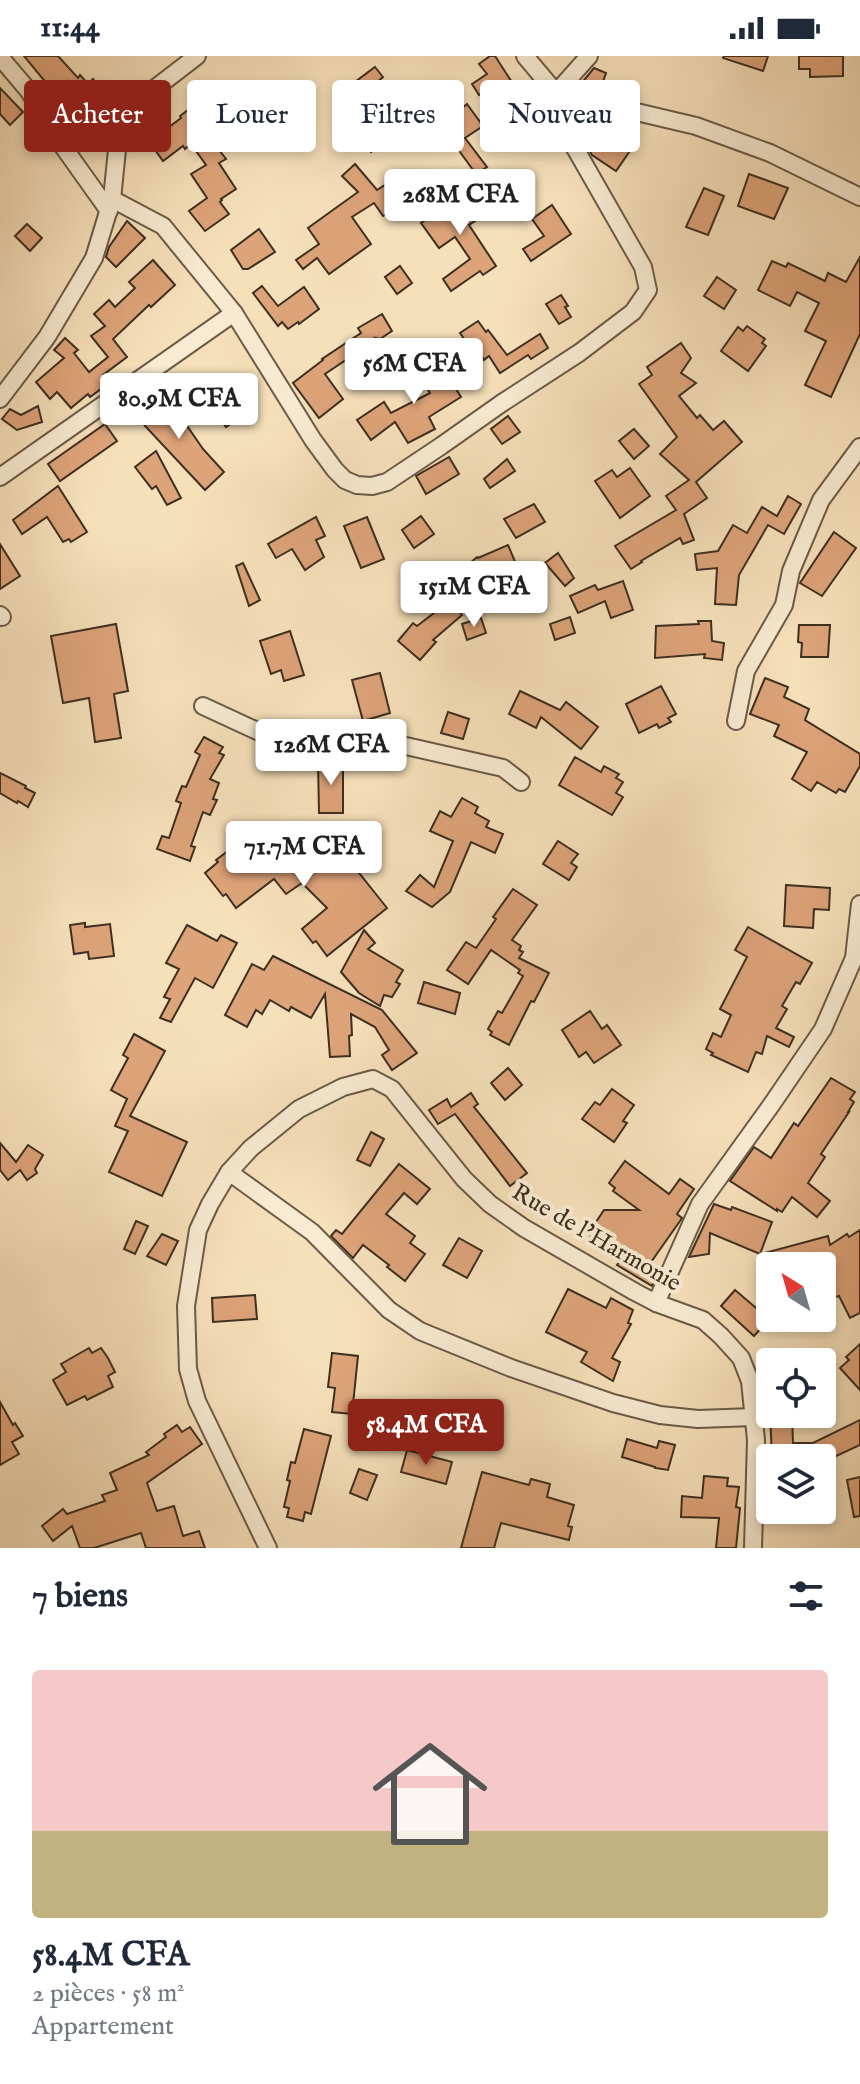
<!DOCTYPE html>
<html lang="fr">
<meta charset="utf-8">
<style>
body{margin:0;font-family:"IM FELL English",serif;background:#f2f2f3;color:#1f2937;height:100vh;display:flex;flex-direction:column;font-size:30px;white-space:nowrap}
*{box-sizing:border-box;margin:0}
p{font-size:26px;color:#747a83}
.icon{flex:none;width:44px;height:44px;fill:none;stroke:currentColor;stroke-width:2;stroke-linecap:round;stroke-linejoin:round}
.map{position:relative;height:1492px;overflow:hidden}
.panel{display:flex;flex-direction:column;background:#fff;flex:1}
.panel>*{flex:none}
.top-card{position:absolute;left:24px;top:24px;width:812px;height:72px;display:flex;gap:16px}
.needle{width:52px;rotate:323deg}
.controls{position:absolute;left:756px;top:1196px;display:grid;gap:16px}
.controls a{display:grid;place-items:center;width:80px;height:80px;border-radius:8px;background:#fff;box-shadow:0 4px 12px #0003;font-size:40px}
.price{position:absolute;translate:-50% -68px;padding:0 18px;border-radius:8px;background:#fff;color:#222;font-size:26px;line-height:52px;filter:drop-shadow(0 2px 4px #0008)}
.price::after{content:'';position:absolute;left:50%;top:48px;width:24px;height:18px;margin-left:-12px;background:inherit;clip-path:polygon(0 0,100% 0,50% 100%)}
.price.on{background:#8f2418;color:#fff}
ul{padding:0;list-style:none}
li{display:grid;align-content:center;gap:16px;height:424px;padding:0 32px}
li span{display:grid;place-items:center;height:248px;border-radius:8px;color:#555}
li>.icon{margin-inline-start:auto}
span .icon{width:144px;height:144px;fill:#fffc;stroke-width:1}
li b{font-size:34px}
h2{display:flex;justify-content:space-between;align-items:center;height:96px;padding:0 32px;font-size:34px}
.chip{padding:0 28px;border-radius:8px;background:#fff;box-shadow:0 4px 12px #0003;font-size:28px;line-height:72px}
.chip.on{background:#8f2418;color:#fff}
.status{display:flex;justify-content:space-between;align-items:center;height:56px;padding:0 40px;background:#fff;direction:ltr}
.status svg{height:22px;fill:currentColor}
.map>svg:first-child{display:block}
</style>
<div class="status"><b>11:44</b><svg viewBox="0 0 49 12"><path d="M0 12V9h3v3zM5 12V6h3v6zM10 12V3h3v9zM15 12V0h3v12zM26 1h20v11H26zM47 4h2v5h-2z"/></svg></div>
<div class="map">
<svg width="860" height="1492" viewBox="0 0 860 1492">
<rect width="100%" height="100%" fill="#f6e0ba"/>
<filter id="stains"><feTurbulence type="fractalNoise" baseFrequency=".0025" numOctaves="4"/><feColorMatrix values="0 0 0 0 .2 0 0 0 0 .09 0 0 0 0 .02 0 0 0 .5 -.17"/></filter>
<radialGradient id="worn" r=".72"><stop offset=".6" stop-color="#630" stop-opacity="0"/><stop offset="1" stop-color="#630" stop-opacity=".3"/></radialGradient>
<!-- building -->
<g fill="#dda379" stroke="#3d2f21" stroke-width="2">
<path d="M24,0h34l20,22 2,-3 8,9 5,-5 8,10 -20,17 -6,-7 -9,8z"/>
<path d="M490,0h5l20,31 -13,9 -9,-11 -14,10 -7,-11 15,-10 -8,-10z"/>
<path d="M724,0h44l-5,15 -40,-13z"/>
<path d="M799,0h44v20l-33,1v-8h-11z"/>
<path d="M375,11l8,10 -27,23 -9,-12z"/>
<path d="M594,12l12,5 -6,17 -20,-5z"/>
<path d="M0,32l23,24 -13,13 -10,-11z"/>
<path d="M467,48l16,22 -18,12 22,29 -11,7 -35,-48z"/>
<path d="M192,51l18,25 -3,2 19,25 -7,4 17,26 -15,10 1,1 -2,2 9,12 -24,17 -16,-20 18,-13 -16,-24 15,-9 -15,-21 -6,5 -2,-3 -20,15 -15,-21 11,-9 2,2 20,-15 -1,-2z"/>
<path d="M576,53l10,2 -2,4 13,8 -1,2 36,23 -16,23 -24,-16 -6,-10 1,-2 -4,-3 -13,-22z"/>
<path d="M366,62l18,23 -13,11 -19,-24z"/>
<path d="M355,108l22,26 14,-9 14,21 -22,14 -9,-13 -22,14 19,27 -42,30 -12,-16 -14,11 -7,-9 23,-16 -11,-16 50,-36 -16,-16z"/>
<path d="M749,118l39,14 -14,31 -36,-13z"/>
<path d="M524,119l9,15 -32,21 -10,-13z"/>
<path d="M472,130l9,12 -13,8 10,13 -9,6 27,41 -13,9 -3,-4 -29,20 -8,-12 27,-20 -15,-22 -16,11 -18,-25z"/>
<path d="M704,132l20,8 -16,39 -22,-8z"/>
<path d="M552,149l19,29 -40,27 -8,-12 21,-13 -12,-17z"/>
<path d="M127,165l18,17 -29,29 -10,-10 3,-10z"/>
<path d="M27,168l15,14 -12,13 -15,-15z"/>
<path d="M259,173l16,23 -27,17h-5l-12,-19z"/>
<path d="M860,201v77l-29,63 -26,-12 21,-44 -21,-10 14,-28 -22,-11 -7,14 -32,-16 14,-29 14,6 2,-4 37,18 3,-8 18,9z"/>
<path d="M153,204l22,25 -24,22 -2,-2 -36,34 14,18 -24,18 6,8 -19,14 -2,-3 -17,14 -14,-16 -7,7 -14,-17 28,-24 -10,-8 11,-12 13,12 -4,3 15,19 19,-15 -17,-21 14,-10 -11,-12 15,-14 6,7 20,-19 -6,-6z"/>
<path d="M400,210l12,17 -15,11 -12,-17z"/>
<path d="M717,221l19,13 -12,19 -20,-13z"/>
<path d="M262,230l16,20 26,-19 15,22 -20,15 -1,-2 -10,7 -6,-7 -4,4 -25,-33z"/>
<path d="M561,239l7,11 -3,1 6,10 -12,7 -13,-20z"/>
<path d="M382,258l10,17 -12,8 -4,-1 1,1 -52,35 18,25 -24,19 -26,-35 30,-23 -1,-1 39,-26 -3,-5z"/>
<path d="M478,265l8,11 2,-2 19,25 33,-21 8,14 -17,11 -3,-4 -28,18 -11,-17 -5,4 -12,-20 -5,3 -7,-10z"/>
<path d="M747,270l18,13 -3,4 4,3 -18,25 -27,-20 17,-24 5,4z"/>
<path d="M681,287l10,15 -10,15 15,10 -17,13 18,22 3,-3 13,15 11,-9 18,21 -46,40 11,16 -23,16 10,26 -11,4 -3,-6 -39,23 1,1 -11,7 -16,-23 61,-36 -10,-14 23,-16 -29,-26 17,-17 -38,-53 13,-9 -5,-8z"/>
<path d="M423,298l16,23 7,-4 15,24 -32,20 6,12 -27,14 -13,-21 -24,18 -14,-20 27,-18 7,11 39,-20 -20,-30z"/>
<path d="M206,324l19,28 6,-4 9,13 -14,10 -19,-27 -3,3 -10,-15z"/>
<path d="M157,340l2,3 1,-1 9,13 5,-4 29,42 21,23 -19,18 -60,-64 -10,-15z"/>
<path d="M38,350l4,16 -25,8 -15,-11 8,-10 11,6z"/>
<path d="M508,360l12,16 -18,12 -11,-15z"/>
<path d="M105,368l12,17 -57,40 -12,-17z"/>
<path d="M634,373l15,17 -15,13 -15,-18z"/>
<path d="M156,395l25,47 -14,7 -11,-19 -4,3 -17,-22z"/>
<path d="M449,401l10,17 -33,20 -10,-18z"/>
<path d="M507,403l8,12 -25,17 -6,-9z"/>
<path d="M630,412l20,28 -30,22 -25,-37 17,-11 5,7z"/>
<path d="M58,430l29,46 -16,10 -2,-3 -6,3 -16,-25 -25,17 -9,-14z"/>
<path d="M788,440l13,8 -17,30 -16,-9 -29,50 -3,30 -21,-1 2,-36 -20,2 -2,-16 23,-3 15,-26 14,8 15,-26 15,9z"/>
<path d="M534,448l11,18 -29,16 -12,-19z"/>
<path d="M421,460l13,18 -20,14 -12,-18z"/>
<path d="M316,461l9,19 -9,4 8,17 -19,13 -13,-21 -16,9 -8,-14z"/>
<path d="M367,461l17,42 -23,9 -17,-42z"/>
<path d="M834,476l22,16 -34,48 -22,-13z"/>
<path d="M0,488l20,32 -20,13z"/>
<path d="M508,489l8,19 -17,8 -17,13 -5,-8 -12,10 -10,-11 22,-19 1,1z"/>
<path d="M558,497l16,25 -9,8 -20,-23z"/>
<path d="M243,507l17,37 -11,6 -13,-40z"/>
<path d="M623,525l10,29 -22,8 -6,-17 -27,12 -8,-17 25,-11 3,5z"/>
<path d="M451,544l11,15 -29,25 3,2 -16,18 -22,-19 15,-18 4,3z"/>
<path d="M570,561l5,16 -20,7 -5,-16z"/>
<path d="M481,562l5,15 -19,7 -5,-16z"/>
<path d="M698,565h13l1,20 12,2 -2,17 -18,-2 1,-4 -50,4 1,-32 43,-2z"/>
<path d="M116,568l12,67 -14,3 7,44 -26,4 -6,-44 -26,5 -12,-67z"/>
<path d="M799,569h31l-2,32h-27l1,-14 -4,-1z"/>
<path d="M290,575l14,44 -20,6 -3,-11 -10,4 -11,-33z"/>
<path d="M380,617l10,40 -27,8 -11,-41z"/>
<path d="M765,622l23,9 -4,10 25,12 -4,11 55,34v12l-15,26 -6,-3 -3,4 -19,-11 -6,9 -19,-12 15,-27 -33,-16 5,-11 -29,-11z"/>
<path d="M661,630l15,28 -8,4 3,4 -12,6 -2,-4 -18,9 -13,-29z"/>
<path d="M520,635l40,19 6,-8 32,25 -17,22 -40,-32 -5,11 -27,-14z"/>
<path d="M448,656l21,7 -6,20 -22,-6z"/>
<path d="M204,681l19,10 -4,6 5,2 -14,24 9,4 -6,16 4,1 -7,15 -7,-3 -12,34 4,1 -5,14 -33,-12 5,-13 7,2 12,-35 -5,-2 6,-15 4,1 14,-32 -5,-3z"/>
<path d="M575,701l26,15 3,-6 15,8 -3,4 7,4 -7,11 7,4 -11,18 -53,-30z"/>
<path d="M318,705l25,2v50h-24z"/>
<path d="M0,717l26,13 -1,2 10,5 -7,14 -10,-6 -1,2 -17,-10z"/>
<path d="M462,742l16,9 -3,6 14,8 -3,6 17,7 -8,19 -24,-11 -21,50 -18,15 -26,-16 14,-16 14,12 19,-46 -23,-10 10,-20 11,6z"/>
<path d="M558,785l20,13 -7,9 6,4 -8,13 -26,-16z"/>
<path d="M267,786l11,15 10,-8 13,16 18,-15v-5l9,10 6,-5 13,16 4,-3 36,45 -60,48 -11,-15 -3,2 -11,-14 25,-21 -25,-25 -16,11 -12,-15 -38,29 -10,-14 -3,2 -18,-23 13,-11 -2,-2 17,-13 10,14z"/>
<path d="M786,829l44,3 -1,22 -15,-1 -1,19 -29,-2z"/>
<path d="M513,833l24,16 -25,35 9,6 -2,4 4,2 -4,6 30,15 -15,29 -3,-1 -22,44 -19,-10 2,-3 -4,-3 10,-18 4,2 8,-14 13,-23 -5,-3 2,-3 -29,-20 -23,34 -21,-14 19,-28 10,6 20,-29 -3,-2z"/>
<path d="M85,867v4l25,-3 4,32 -25,3 -1,-7 -14,2 -4,-29z"/>
<path d="M187,869l30,16 4,-6 16,8 -24,45 -18,-10 -24,44 -11,-4 10,-19 -6,-2 15,-28 -13,-6z"/>
<path d="M748,871l64,36 -12,21 -4,-2 -14,24 5,3 -11,19 18,9 -5,10 -22,-11 -5,18 -6,-2 -8,20 -37,-17 2,-2 -7,-4 7,-16 8,4 10,-22 -11,-6 27,-52 -12,-7z"/>
<path d="M364,874l11,13 -7,6 35,21 -7,12 4,2 -8,13 -8,-2 -4,11 -21,-13 -18,-21z"/>
<path d="M273,900l109,54 35,43 -25,17 -10,-15 7,-5 -14,-23 -24,-13 1,21 -3,1 1,20 -20,1 -5,-63 -14,24 -20,-11 -2,4 -19,-11 -8,14 -6,-4 -9,17 -22,-12 27,-51 12,6z"/>
<path d="M424,926l36,11 -5,21 -37,-11z"/>
<path d="M590,955l12,18 5,-4 14,20 -27,18 -8,-11 -7,5 -17,-27z"/>
<path d="M134,978l31,17 -35,65 57,26 -25,54 -53,-24 19,-41 -13,-5 12,-27 -16,-9 17,-32 -5,-3z"/>
<path d="M508,1012l14,17 -17,15 -14,-17z"/>
<path d="M831,1022l24,14 -5,7 4,3 -6,10h1l-28,42 4,3 -17,26 22,18 -13,16 -25,-20 -10,15 -5,-3v2l-47,-30 24,-34 17,11 23,-35 4,3z"/>
<path d="M612,1033l22,16 -11,16 4,2 -13,19 -32,-23 13,-17 5,3z"/>
<path d="M471,1037l7,11 -4,3 53,66 -17,13 -55,-72 -17,10 -9,-14 18,-11 4,8z"/>
<path d="M371,1076l13,7 -14,27 -13,-6z"/>
<path d="M0,1087l16,19 12,-17 15,10 -8,14 2,4 -10,7 -7,-10 -12,10 -8,-10z"/>
<path d="M625,1105l44,33 11,-15 14,10 -17,25 5,4 -2,3 -31,44 9,6 -6,15 -35,-21 3,-4 -32,-21 5,-7 -3,-2 14,-21h35l-26,-19 2,-3 -6,-5z"/>
<path d="M399,1108l31,25 -13,15 -13,-11 -18,21 29,22 -5,7 15,11 -20,27 -18,-14 2,-2 -26,-20 -10,13 -22,-22 5,-6 6,4z"/>
<path d="M714,1148l17,6 1,-3 40,15 -12,32 -50,-21 -1,21 -20,3z"/>
<path d="M136,1165l12,5 -13,28 -11,-5z"/>
<path d="M860,1174v83l-10,5 -11,-22 -17,5v-43l-29,8h-26l-3,-11 -3,-1 67,-18 2,9 17,-11 2,3z"/>
<path d="M162,1178l16,7 -12,24 -19,-9z"/>
<path d="M459,1182l23,13 -15,27 -24,-13z"/>
<path d="M568,1233l38,19 5,-10 22,12 -5,13 3,1 -19,34 8,4 -7,19 -32,-19 6,-10 -41,-20z"/>
<path d="M735,1234l34,29 -15,17 -33,-30z"/>
<path d="M255,1239l2,24 -44,3 -1,-24z"/>
<path d="M860,1288v46l-20,-22 9,-8 -3,-3z"/>
<path d="M89,1292l3,5 9,-5 7,10 7,14 -7,4 5,11 -26,13 -2,-4 -18,9 -14,-25 13,-8 -5,-8z"/>
<path d="M332,1297l26,3 -6,58 -20,-2 3,-24 -7,-1z"/>
<path d="M0,1346l13,23 2,-2 8,13 -11,6 7,12 -19,11z"/>
<path d="M770,1358h22l1,29h20l47,-23v25l-28,13 -60,-2z"/>
<path d="M366,1359l29,5 -4,19 -29,-4z"/>
<path d="M177,1369l5,7 8,-5 12,17 -55,39 10,28 17,-5 9,30 16,-5 6,17h-59l-5,-15 -47,15h-14l-8,-22 -19,15 -11,-15 21,-17 4,5 38,-13 -3,-6 15,-5 -7,-17 39,-18 -3,-3 20,-15 -2,-3z"/>
<path d="M304,1373l27,7 -20,78 -6,-2 -2,9 -16,-4 2,-9 -5,-1 6,-26 -3,-1 4,-18 4,1z"/>
<path d="M627,1383l30,9 2,-7 16,4 -7,25 -13,-2v-1l-33,-10z"/>
<path d="M407,1394l45,12 -6,22 -45,-12z"/>
<path d="M359,1413l18,6 -10,25 -17,-7z"/>
<path d="M482,1416l47,13 2,-6 19,5 -3,13 27,8 -6,21 4,1 -3,13 -68,-17 -7,25h-33z"/>
<path d="M704,1420l24,2 -1,8 12,1 -3,20 4,1 -4,40h-20l3,-30 -38,-1 1,-21 20,2z"/>
<path d="M860,1421v39l-6,1 -7,-37z"/>
</g>
<g fill="none" stroke-linecap="round" stroke-linejoin="round">
<defs>
<g id="street">
<path d="M0,1l28,33 20,30 9,18 52,73"/>
<path d="M556,37l140,33 74,27 90,44"/>
<path d="M556,37l33,-37"/>
<path d="M112,143l51,27 71,87 79,127 22,30 10,10 12,5 15,1 15,-4 54,-36 61,-43 77,-50 54,-41 15,-22 -5,-23 -84,-147 -3,-27 -31,-37"/>
<path d="M0,343l47,-62 47,-79 18,-59 7,-69 13,-24 65,-50"/>
<path d="M0,421l234,-164"/>
<path d="M0,559l2,2"/>
<path d="M203,650l78,36 59,10 66,-6 97,22 18,14"/>
<path d="M736,665l10,-50 38,-66 7,-34 30,-71 39,-53"/>
<path d="M229,1116l83,60 77,78 31,21 91,37 102,35 47,12 38,4 56,-2"/>
<path d="M656,1247l44,-99 72,-100 51,-75 31,-71 6,-54"/>
<path d="M268,1492l-71,-147 -9,-32 -2,-63 12,-76 12,-26 19,-32 22,-24 48,-39 44,-22 30,-8 19,10 72,90 26,25 34,24 111,64 21,11 47,17 18,16 20,22 9,23 6,59 -3,108"/>
</g>
</defs>
<!-- street casing -->
<use href="#street" stroke="#6b5b47" stroke-width="20"/>
<!-- street -->
<use href="#street" stroke="#f9ebd2" stroke-width="16"/>
</g>
<g text-anchor="middle" stroke-width="8" stroke-linejoin="round" paint-order="stroke">
<!-- street labels -->
<g font-size="24" fill="#3d2f21" stroke="#f9ebd2">
<text transform="translate(597 1181) rotate(30)" y="8">Rue de l'Harmonie</text>
</g>
</g>
<rect width="100%" height="100%" filter="url(#stains)"/>
<rect width="100%" height="100%" fill="url(#worn)"/>
</svg>
<div class="controls">
<a><svg class="needle" viewBox="-14 -14 28 28"><path d="M0-13l5 13h-10z" fill="#e53935"/><path d="M0 13l5-13h-10z" fill="#747a83"/></svg></a>
<a><svg class="icon" aria-label="locate" viewBox="0 0 24 24"><circle cx="12" cy="12" r="6"/><path d="M12 2v4M12 18v4M2 12h4M18 12h4"/></svg></a>
<a><svg class="icon" aria-label="layers" viewBox="0 0 24 24"><path d="M12 4l9 5-9 5-9-5zM3 14l9 5 9-5"/></svg></a>
</div>
<b class="price" style="left:460px;top:181px">268M CFA</b>
<b class="price" style="left:414px;top:350px">56M CFA</b>
<b class="price" style="left:179px;top:385px">80.9M CFA</b>
<b class="price" style="left:474px;top:573px">151M CFA</b>
<b class="price" style="left:331px;top:731px">126M CFA</b>
<b class="price" style="left:304px;top:833px">71.7M CFA</b>
<b class="price on" style="left:426px;top:1411px">58.4M CFA</b>
<div class="top-card">
<a class="chip on">Acheter</a>
<a class="chip">Louer</a>
<a class="chip">Filtres</a>
<a class="chip">Nouveau</a>
</div>
</div>
<section class="panel">
<h2>7 biens<svg class="icon" aria-label="filters" viewBox="0 0 24 24"><path d="M4 7h16M4 17h16"/><circle cx="9" cy="7" r="2"/><circle cx="15" cy="17" r="2"/></svg></h2>
<ul>
<li><span style="background:linear-gradient(#f6c9c9 65%,#c2b280 0)"><svg class="icon" aria-label="home" viewBox="0 0 24 24"><path d="M3 11l9-7 9 7M6 9v11h12V9"/></svg></span><div><b>58.4M CFA</b><p>2 pièces · 58 m²</p><p>Appartement</p></div></li>
</ul>
</section>
